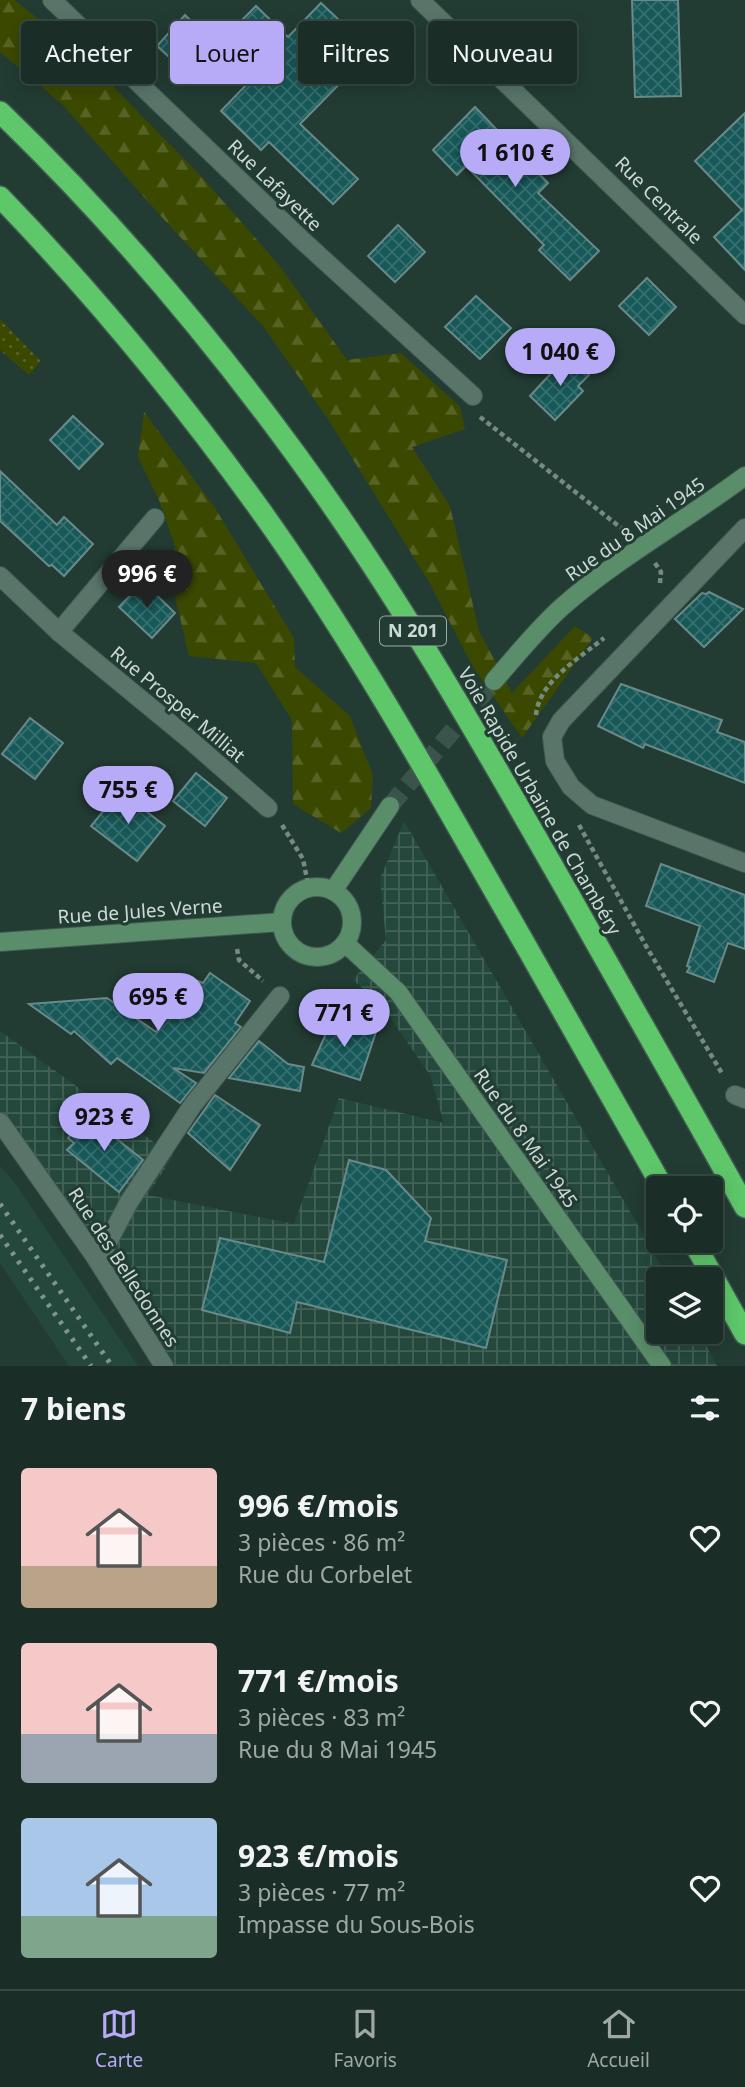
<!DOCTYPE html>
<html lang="fr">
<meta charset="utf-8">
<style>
body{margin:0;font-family:"Noto Sans",sans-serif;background:#273932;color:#f1f3f6;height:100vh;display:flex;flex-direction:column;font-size:26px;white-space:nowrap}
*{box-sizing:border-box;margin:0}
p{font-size:23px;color:#9fa8a7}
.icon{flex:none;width:38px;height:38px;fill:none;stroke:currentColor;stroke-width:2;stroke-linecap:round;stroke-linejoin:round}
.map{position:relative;height:1366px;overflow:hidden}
.sheet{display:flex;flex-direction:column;background:#1a2d26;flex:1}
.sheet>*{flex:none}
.hud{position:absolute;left:21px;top:21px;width:704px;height:63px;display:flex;gap:14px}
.fabs{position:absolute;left:646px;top:1176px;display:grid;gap:14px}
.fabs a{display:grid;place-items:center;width:77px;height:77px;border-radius:7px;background:#1a2d26;box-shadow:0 4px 18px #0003,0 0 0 2px #384943;font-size:35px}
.price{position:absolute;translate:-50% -60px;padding:0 16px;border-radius:24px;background:#b7abf8;color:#111;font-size:23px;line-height:46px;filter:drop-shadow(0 2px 4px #0008)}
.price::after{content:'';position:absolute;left:50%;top:42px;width:21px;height:16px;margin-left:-10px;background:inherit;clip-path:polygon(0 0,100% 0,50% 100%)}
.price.selected{background:#222;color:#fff}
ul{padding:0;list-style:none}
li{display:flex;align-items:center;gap:21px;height:175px;padding:0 21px}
li span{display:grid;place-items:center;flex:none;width:196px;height:140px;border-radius:7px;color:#555}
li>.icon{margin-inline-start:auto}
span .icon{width:84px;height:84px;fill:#fffc;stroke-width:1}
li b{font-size:30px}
h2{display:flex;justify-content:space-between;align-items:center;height:84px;padding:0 21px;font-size:30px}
.chip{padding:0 24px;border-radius:7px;background:#1a2d26;box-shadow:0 4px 18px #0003,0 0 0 2px #384943;font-size:24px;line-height:63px}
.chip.selected{background:#b7abf8;color:#111}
.tab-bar{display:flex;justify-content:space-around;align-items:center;height:98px;border-top:2px solid #384943;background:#1a2d26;font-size:19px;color:#9fa8a7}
.tab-bar a{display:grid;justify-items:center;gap:4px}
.tab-bar .selected{color:#b7abf8}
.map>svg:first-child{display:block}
</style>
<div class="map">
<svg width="745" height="1366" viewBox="0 0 745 1366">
<defs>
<pattern id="industrial-grid" width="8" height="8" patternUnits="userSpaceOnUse" patternTransform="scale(1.75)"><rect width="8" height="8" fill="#24483c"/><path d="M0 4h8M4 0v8" fill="none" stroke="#426257"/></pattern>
<pattern id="grass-dots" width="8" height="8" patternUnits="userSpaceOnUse" patternTransform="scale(1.75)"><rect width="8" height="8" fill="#3b4900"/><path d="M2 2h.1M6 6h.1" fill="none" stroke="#566324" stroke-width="1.8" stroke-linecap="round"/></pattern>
<pattern id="forest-firs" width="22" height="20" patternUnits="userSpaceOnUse" patternTransform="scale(1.75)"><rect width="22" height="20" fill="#3b4900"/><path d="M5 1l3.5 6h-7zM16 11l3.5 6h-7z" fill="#566324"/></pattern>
<pattern id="building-cross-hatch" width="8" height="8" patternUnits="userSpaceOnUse" patternTransform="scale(1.75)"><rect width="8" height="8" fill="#175858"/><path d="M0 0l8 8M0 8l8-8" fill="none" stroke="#376f6f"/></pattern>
</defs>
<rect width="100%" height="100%" fill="#223c33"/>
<!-- built -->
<path fill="#24483c" d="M0,1166l15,17 123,183h-69l-69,-103z"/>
<!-- industrial -->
<path fill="url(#industrial-grid)" d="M404,821l265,458h-11v53h41l18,34h-553l-164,-244v-91l173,125 -25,39 146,29 45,-126 105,25 -14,-48 -50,-72 -27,-23 33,-40 -6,-61z"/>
<!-- grass -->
<path fill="url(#grass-dots)" d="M0,319l41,42 -12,14 -29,-25z"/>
<!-- forest -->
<g fill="url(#forest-firs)">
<path d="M0,0h14l55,42 130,132 80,91 68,95 54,-7 59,54 5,22 -53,18 38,59 29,125 33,62 63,-67 18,12 -71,100 -49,-71 -44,-85 -101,-163 -65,-93 -104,-112 -96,-109 -63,-53z"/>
<path d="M144,412l71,96 79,130 1,29 55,49 23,60 -2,32 -30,25 -48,-29 -1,-84 -36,-57 -67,-7 -19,-81 5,-29 -16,-46 -21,-43z"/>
</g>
<!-- building -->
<g fill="url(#building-cross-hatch)" stroke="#6a8a89" stroke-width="2">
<path d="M632,0h46l3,96 -46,1z"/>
<path d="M321,3l40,38 20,-21 32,31 -32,33 -21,-21 -60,61 58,55 -25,25 -64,-62 -8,8 -40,-39 50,-52 -35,-33 20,-20 32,31z"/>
<path d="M185,15l23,22 -28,30 -23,-21z"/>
<path d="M475,107l73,76 -10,10 61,58 -29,29 -31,-30 5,-5 -78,-79 -9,9 -24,-25z"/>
<path d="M745,113v157l-31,-33 28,-27 -47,-49z"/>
<path d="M398,225l27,27 -30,30 -27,-26z"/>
<path d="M647,278l29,29 -27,28 -30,-29z"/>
<path d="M476,296l35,32 -31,31 -35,-32z"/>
<path d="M568,355l21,20 -11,11 5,5 -28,29 -25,-24z"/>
<path d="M73,416l30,28 -24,25 -29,-29z"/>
<path d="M0,471l57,54 7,-8 29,27 -29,32 -12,-11 -3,1 -49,-45z"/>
<path d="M143,582l32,31 -23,25 -33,-31z"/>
<path d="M709,592l34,17 -39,38 -29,-28 27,-26 4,1z"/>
<path d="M621,684l101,36 -5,12 28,10v41l-100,-39 -2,4 -45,-22z"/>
<path d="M30,718l33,25 -28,36 -33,-25z"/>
<path d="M196,773l31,25 -22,28 -32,-25z"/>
<path d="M120,791l45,35 -28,35 -46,-35z"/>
<path d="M661,864l84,31v54l-17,-6 -14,39 -27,-10 3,-5 -3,-1 13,-40 -54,-20z"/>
<path d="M210,973l40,28 -15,22 6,4 -37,46 -31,-5 23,15 -16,20 -63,-45 -6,6 -37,-33 -3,3 -42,-30 78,-6 49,34 39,-52 8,3z"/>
<path d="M337,1020l39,12 -16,48 -48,-15 13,-29 -7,-9z"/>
<path d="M259,1041l29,23 16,3 -4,24 -71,-13z"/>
<path d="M215,1095l45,30 -30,45 -42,-37z"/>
<path d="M87,1115l56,45 -24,32 -52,-42 7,-7 -6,-5z"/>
<path d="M349,1160l37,10 45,48 -6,23 82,19 -21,88 -189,-46 -7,31 -88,-23 18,-72 104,24z"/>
</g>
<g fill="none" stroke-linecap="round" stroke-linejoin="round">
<!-- secondary-tunnel -->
<path stroke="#3b544b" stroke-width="18" stroke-dasharray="18 9" stroke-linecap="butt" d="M390,806l104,-125"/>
<defs>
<g id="street">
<path d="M52,0l251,241 170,155"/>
<path d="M420,0l325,315"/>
<path d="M745,528l-166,174 -18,19 -9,16 3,24 16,26 21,18 153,58"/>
<path d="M0,576l59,56 130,107 79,69"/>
<path d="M59,632l96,-114"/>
<path d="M735,1095l10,4"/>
<path d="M0,1122l94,133 70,111"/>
<path d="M98,1261l31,-59 63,-96 88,-110"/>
</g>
<g id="secondary">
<path d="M494,681c22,-25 44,-53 69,-75 56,-49 122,-85 182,-130"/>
<circle cx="317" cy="922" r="35"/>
<path d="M333,891l57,-85"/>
<path d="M0,942l282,-20"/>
<path d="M346,944l52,48 264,374"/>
</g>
<g id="highway">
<path d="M0,112c109,105 208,222 297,344 101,138 186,288 271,437 59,105 119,209 177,314"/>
<path d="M0,197c95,98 181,203 261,314 77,108 144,223 209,337 65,113 129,227 193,340"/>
<path d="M693,1241l52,93"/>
</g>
</defs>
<!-- street casing -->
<use href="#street" stroke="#435a52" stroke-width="20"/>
<!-- secondary casing -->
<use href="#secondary" stroke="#435a52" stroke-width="20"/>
<!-- highway casing -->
<use href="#highway" stroke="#435a52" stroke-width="24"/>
<!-- path -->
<g stroke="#758a83" stroke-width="4.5" stroke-dasharray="5 3.5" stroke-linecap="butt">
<path d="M480,417l145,114"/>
<path d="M655,563l6,9 -1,11"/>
<path d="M536,715c3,-34 44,-57 68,-77"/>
<path d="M282,825l21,34 6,30"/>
<path d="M579,825l67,121 77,129"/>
<path d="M237,949l2,11 24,21"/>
</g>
<!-- street -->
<use href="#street" stroke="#59756a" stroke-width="18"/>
<!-- secondary -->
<use href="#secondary" stroke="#5a8e6a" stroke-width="18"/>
<!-- highway -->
<use href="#highway" stroke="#5ec76a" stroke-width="21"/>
<!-- rail -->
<g stroke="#80948d" stroke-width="5" stroke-dasharray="3.5 7" stroke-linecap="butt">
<path d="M0,1204l112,162"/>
<path d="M0,1235l91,131"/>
</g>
</g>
<g text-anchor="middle" stroke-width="6" stroke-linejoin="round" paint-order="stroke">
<!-- shield labels -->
<rect fill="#223c33" stroke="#98aba4" stroke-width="2" x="380" y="616.5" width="66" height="29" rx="5"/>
<g font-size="18" font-weight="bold" fill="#cbdad4">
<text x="413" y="637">N 201</text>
</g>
<!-- street labels -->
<g font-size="19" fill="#cbdad4" stroke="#223c33">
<text transform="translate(275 185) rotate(44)" y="7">Rue Lafayette</text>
<text transform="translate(659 200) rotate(45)" y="7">Rue Centrale</text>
<text transform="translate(635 529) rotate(-35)" y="7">Rue du 8 Mai 1945</text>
<text transform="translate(178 704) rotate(40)" y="7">Rue Prosper Milliat</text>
<text transform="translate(540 801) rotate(60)" y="7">Voie Rapide Urbaine de Chambéry</text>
<text transform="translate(140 911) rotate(-4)" y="7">Rue de Jules Verne</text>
<text transform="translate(526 1138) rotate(55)" y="7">Rue du 8 Mai 1945</text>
<text transform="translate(124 1267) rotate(57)" y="7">Rue des Belledonnes</text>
</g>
</g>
</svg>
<div class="fabs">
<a><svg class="icon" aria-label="locate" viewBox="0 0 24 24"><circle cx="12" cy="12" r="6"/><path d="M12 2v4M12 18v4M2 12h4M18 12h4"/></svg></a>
<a><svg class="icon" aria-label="layers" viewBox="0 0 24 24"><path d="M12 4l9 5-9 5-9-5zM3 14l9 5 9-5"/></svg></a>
</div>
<b class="price" style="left:515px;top:189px">1 610 €</b>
<b class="price" style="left:560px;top:388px">1 040 €</b>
<b class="price selected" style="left:147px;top:610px">996 €</b>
<b class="price" style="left:128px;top:826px">755 €</b>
<b class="price" style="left:158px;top:1033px">695 €</b>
<b class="price" style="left:344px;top:1049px">771 €</b>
<b class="price" style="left:104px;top:1153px">923 €</b>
<div class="hud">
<a class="chip">Acheter</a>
<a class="chip selected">Louer</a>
<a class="chip">Filtres</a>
<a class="chip">Nouveau</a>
</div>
</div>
<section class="sheet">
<h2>7 biens<svg class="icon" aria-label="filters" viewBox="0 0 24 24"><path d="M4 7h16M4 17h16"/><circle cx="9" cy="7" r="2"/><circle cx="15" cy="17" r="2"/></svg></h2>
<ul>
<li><span style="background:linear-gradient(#f6c9c9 70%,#b9a48a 0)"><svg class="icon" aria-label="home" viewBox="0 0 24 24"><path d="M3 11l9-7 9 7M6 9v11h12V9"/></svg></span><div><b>996 €/mois</b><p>3 pièces · 86 m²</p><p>Rue du Corbelet</p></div><svg class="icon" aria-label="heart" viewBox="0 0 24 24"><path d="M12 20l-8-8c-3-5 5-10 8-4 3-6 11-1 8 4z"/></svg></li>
<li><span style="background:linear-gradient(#f6c9c9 65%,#9aa5b1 0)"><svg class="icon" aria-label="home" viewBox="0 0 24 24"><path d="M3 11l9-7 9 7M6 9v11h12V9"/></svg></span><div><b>771 €/mois</b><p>3 pièces · 83 m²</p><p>Rue du 8 Mai 1945</p></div><svg class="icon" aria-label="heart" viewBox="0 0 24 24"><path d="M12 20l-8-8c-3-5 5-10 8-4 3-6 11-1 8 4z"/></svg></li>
<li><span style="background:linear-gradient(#a9c7e8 70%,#7fa58c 0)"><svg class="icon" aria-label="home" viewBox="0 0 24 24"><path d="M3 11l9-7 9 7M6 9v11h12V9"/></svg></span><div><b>923 €/mois</b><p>3 pièces · 77 m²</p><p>Impasse du Sous-Bois</p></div><svg class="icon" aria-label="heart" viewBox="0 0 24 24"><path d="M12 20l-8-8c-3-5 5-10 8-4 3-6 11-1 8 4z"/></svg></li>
</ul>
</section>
<nav class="tab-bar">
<a class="selected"><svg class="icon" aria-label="map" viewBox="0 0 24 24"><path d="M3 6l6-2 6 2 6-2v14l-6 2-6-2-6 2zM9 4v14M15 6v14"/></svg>Carte</a>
<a><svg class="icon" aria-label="saved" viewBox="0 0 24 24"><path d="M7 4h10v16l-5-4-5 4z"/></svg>Favoris</a>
<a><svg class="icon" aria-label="home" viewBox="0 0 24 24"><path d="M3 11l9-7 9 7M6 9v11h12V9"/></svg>Accueil</a>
</nav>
